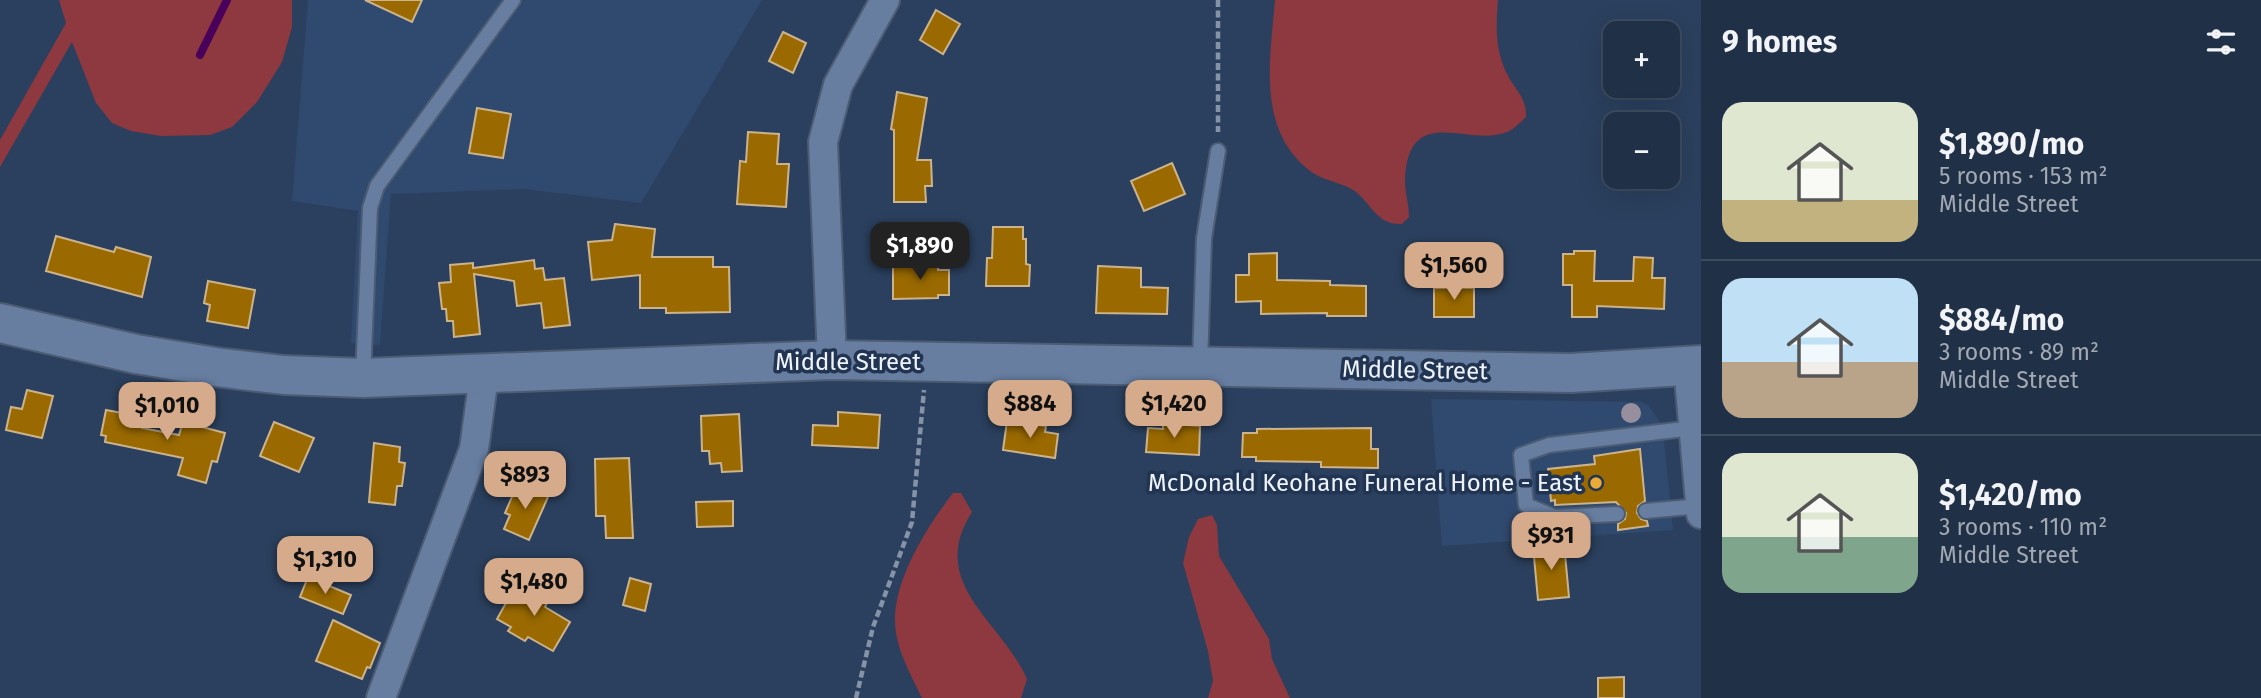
<!DOCTYPE html>
<meta charset="utf-8">
<style>
body{margin:0;font-family:"Fira Sans",sans-serif;background:#28384d;color:#f1f3f6;height:100vh;display:flex;flex-direction:column;font-size:26px;white-space:nowrap}
*{box-sizing:border-box;margin:0}
p{font-size:23px;color:#a2a9b3}
.icon{flex:none;width:38px;height:38px;fill:none;stroke:currentColor;stroke-width:2;stroke-linecap:round;stroke-linejoin:round}
.map{position:relative;flex:1;overflow:hidden}
.sheet{display:flex;flex-direction:column;background:#203046;width:560px}
.sheet>*{flex:none}
.buttons{position:absolute;left:1603px;top:21px;display:grid;gap:14px}
.buttons a{display:grid;place-items:center;width:77px;height:77px;border-radius:14px;background:#203046;box-shadow:0 7px 28px #0002,0 0 0 2px #3d4b5f;font-size:35px}
.price{position:absolute;translate:-50% -60px;padding:0 16px;border-radius:14px;background:#d6ab8b;color:#111;font-size:23px;line-height:46px;filter:drop-shadow(0 2px 4px #0008)}
.price::after{content:'';position:absolute;left:50%;top:42px;width:21px;height:16px;margin-left:-10px;background:inherit;clip-path:polygon(0 0,100% 0,50% 100%)}
.price.on{background:#222;color:#fff}
ul{padding:0;list-style:none}
li{display:flex;align-items:center;gap:21px;height:175px;padding:0 21px}
li+li{border-top:2px solid #3d4b5f}
li span{display:grid;place-items:center;flex:none;width:196px;height:140px;border-radius:21px;color:#555}
li>.icon{margin-inline-start:auto}
span .icon{width:84px;height:84px;fill:#fffc;stroke-width:1}
li b{font-size:30px}
h2{display:flex;justify-content:space-between;align-items:center;height:84px;padding:0 21px;font-size:30px}
main{display:flex;flex:1;min-height:0}
.map>svg:first-child{display:block}
</style>
<main>
<div class="map">
<svg width="1701" height="698" viewBox="0 0 1701 698">
<rect width="100%" height="100%" fill="#2b405e"/>
<!-- built -->
<g fill="#30496e">
<path d="M308,0h454l-121,203 -118,-14 -132,5 -11,151 -29,-2 7,-132 -66,-10z"/>
<path d="M1431,399l210,3 7,3 12,17 4,19 9,89 -231,16z"/>
</g>
<!-- green -->
<g fill="#8e383f">
<path d="M59,0h233v27l-10,35 -25,40 -25,25 -22,8 -49,1 -30,-5 -19,-8 -16,-20 -24,-61 -72,125v-27l66,-117z"/>
<path d="M1275,0h223c-2,27 -3,47 8,72 8,17 21,25 20,45 -6,6 -14,14 -22,16 -37,13 -96,-30 -99,47 0,13 4,25 4,37l-7,7c-25,1 -30,-19 -46,-32 -11,-9 -29,-10 -43,-19 -57,-41 -43,-112 -38,-173z"/>
<path d="M953,493h8l11,19c-46,72 30,109 55,167l-6,19h-99c-11,-23 -27,-51 -27,-77 -1,-42 33,-96 58,-128z"/>
<path d="M1212,515l5,10 2,31 50,83 3,20 18,39h-82l5,-17 -5,-30 -25,-88 6,-26 9,-18z"/>
</g>
<g fill="none" stroke-linecap="round" stroke-linejoin="round">
<!-- stream -->
<path stroke="#49005b" stroke-width="8" d="M200,55l27,-55"/>
</g>
<!-- building -->
<g fill="#9a6a00" stroke="#ccb38c" stroke-width="2">
<path d="M365,0h57l-10,22z"/>
<path d="M936,10l24,14 -17,30 -23,-14z"/>
<path d="M783,32l23,11 -13,30 -24,-12z"/>
<path d="M897,92l30,6 -10,62h14l1,26h-7l1,16h-32v-72l-3,-1z"/>
<path d="M477,108l34,6 -8,44 -34,-5z"/>
<path d="M748,132l31,2 -2,30h12l-3,43 -49,-3 3,-43 6,1z"/>
<path d="M1172,163l13,31 -41,17 -13,-30z"/>
<path d="M615,224l40,5 -3,28h61v10h16l1,45 -64,1v-5h-26v-33l-48,5 -4,-38 24,-2z"/>
<path d="M993,227h30v12h3v25l4,1 -1,21h-43l1,-28h5z"/>
<path d="M56,236l58,16 2,-5 35,10 -9,40 -96,-26z"/>
<path d="M1574,251h21l-1,30h39l1,-24 19,1 -1,20h13l-1,31 -67,-3v11h-25v-32h-9v-31h11z"/>
<path d="M1277,253v27l53,1v4l36,1v30h-39v-3l-66,1v-13l-25,1v-27h13v-21z"/>
<path d="M534,260l1,9 8,-1 2,12 19,-2 6,47 -26,3 -3,-25 -24,3 -3,-25 -40,-7 6,60 -26,3 -1,-16h-6l-1,-12h-4l-3,-26 12,-1 -1,-17 23,-2v5z"/>
<path d="M893,266h45v4h11v25h-11v3l-45,1z"/>
<path d="M1098,266l43,2v19l27,1 -1,26 -71,-1z"/>
<path d="M208,281l47,9 -7,38 -41,-7 3,-16 -6,-2z"/>
<rect x="1434" y="288" width="40" height="29"/>
<path d="M27,390l26,6 -11,42 -36,-8 5,-23 11,2z"/>
<path d="M106,410l38,7 -2,11 37,7 4,-13 42,11 -8,29 -5,-1 -6,22 -28,-8 5,-17 -78,-16 1,-6 -5,-1z"/>
<path d="M838,412l42,3 -2,33 -66,-3 1,-20 25,1z"/>
<path d="M739,414l3,57 -20,1 -1,-9 -11,1 -1,-13h-7l-1,-35z"/>
<path d="M1007,421l39,5 -1,6 13,2 -3,24 -52,-8z"/>
<path d="M274,422l40,16 -15,34 -39,-16z"/>
<path d="M1163,423l37,3 -1,29 -53,-3 2,-24 15,1z"/>
<path d="M1371,428v21h7v19l-57,-1v-5l-65,-1v-4h-14l1,-24h14v-4z"/>
<path d="M374,443l26,4 -1,15 6,1 -3,23h-5l-2,19 -26,-3z"/>
<path d="M1640,449l5,52 -7,5 -1,7 4,6 6,2 1,5 -30,4v-6l7,-5 1,-6 -10,-11 -61,3v-5l-4,1 -3,-32 47,-5 -1,-8z"/>
<path d="M629,458l4,80h-27l-1,-22h-9l-1,-57z"/>
<path d="M518,483l30,14 -19,43 -25,-11 6,-14 -5,-2z"/>
<path d="M733,501v25l-36,1 -1,-25z"/>
<path d="M1564,543l5,54 -31,3 -5,-54z"/>
<path d="M308,577l43,18 -8,19 -43,-17z"/>
<path d="M630,578l21,6 -6,27 -22,-6z"/>
<path d="M541,582l13,8 -9,17 25,15 -17,29 -25,-14 -3,4 -17,-10 3,-4 -14,-8 14,-25 13,8z"/>
<path d="M333,620l47,23 -10,25 -3,-1 -5,12 -46,-18z"/>
<path d="M1624,677v21h-26v-20z"/>
</g>
<g fill="none" stroke-linecap="round" stroke-linejoin="round">
<defs>
<g id="lane">
<path d="M1200,364l4,-126 14,-87"/>
<path d="M363,377l7,-169 7,-22 136,-186"/>
<path d="M1646,511l54,-5"/>
<path d="M1617,514l-62,3 -29,-12 -5,-50 28,-10 144,-17"/>
</g>
<g id="street">
<path d="M832,360l-9,-218 15,-57 47,-85"/>
<path d="M1688,366l13,148"/>
<path d="M381,698l93,-249 10,-73"/>
</g>
<path id="secondary" d="M0,323l136,31 79,13 69,8 79,3 469,-18 739,13 130,-8"/>
</defs>
<!-- lane casing -->
<use href="#lane" stroke="#4b5c73" stroke-width="18"/>
<!-- street casing -->
<use href="#street" stroke="#4b5c73" stroke-width="32"/>
<!-- secondary casing -->
<use href="#secondary" stroke="#4b5c73" stroke-width="42"/>
<!-- path -->
<g stroke="#8693a7" stroke-width="4.5" stroke-dasharray="7 3.5" stroke-linecap="butt">
<path d="M1218,0v132"/>
<path d="M856,698l17,-71 39,-105 12,-132"/>
</g>
<!-- lane -->
<use href="#lane" stroke="#677ea1" stroke-width="14"/>
<!-- street -->
<use href="#street" stroke="#677ea1" stroke-width="28"/>
<!-- secondary -->
<use href="#secondary" stroke="#677ea1" stroke-width="38"/>
</g>
<!-- trees -->
<circle fill="#978f9d" cx="1631" cy="413" r="10"/>
<!-- markers -->
<circle fill="#e9aa38" stroke="#213553" stroke-width="2.5" cx="1596" cy="483" r="7"/>
<g text-anchor="middle" stroke-width="7" stroke-linejoin="round" paint-order="stroke">
<!-- street labels -->
<g font-size="24" fill="#eff4fc" stroke="#213553">
<text x="848" y="370">Middle Street</text>
<text transform="translate(1415 370) rotate(1)" y="8">Middle Street</text>
</g>
<!-- poi labels -->
<g font-size="24" fill="#eff4fc" stroke="#213553" text-anchor="end">
<text x="1582" y="491">McDonald Keohane Funeral Home - East</text>
</g>
</g>
</svg>
<div class="buttons">
<a>+</a>
<a>−</a>
</div>
<b class="price on" style="left:920px;top:282px">$1,890</b>
<b class="price" style="left:1454px;top:302px">$1,560</b>
<b class="price" style="left:1030px;top:440px">$884</b>
<b class="price" style="left:1174px;top:440px">$1,420</b>
<b class="price" style="left:167px;top:442px">$1,010</b>
<b class="price" style="left:525px;top:511px">$893</b>
<b class="price" style="left:1551px;top:572px">$931</b>
<b class="price" style="left:325px;top:596px">$1,310</b>
<b class="price" style="left:534px;top:618px">$1,480</b>
</div>
<section class="sheet">
<h2>9 homes<svg class="icon" aria-label="filters" viewBox="0 0 24 24"><path d="M4 7h16M4 17h16"/><circle cx="9" cy="7" r="2"/><circle cx="15" cy="17" r="2"/></svg></h2>
<ul>
<li><span style="background:linear-gradient(#dfe7d0 70%,#c2b280 0)"><svg class="icon" aria-label="home" viewBox="0 0 24 24"><path d="M3 11l9-7 9 7M6 9v11h12V9"/></svg></span><div><b>$1,890/mo</b><p>5 rooms · 153 m²</p><p>Middle Street</p></div></li>
<li><span style="background:linear-gradient(#bfe0f5 60%,#b9a48a 0)"><svg class="icon" aria-label="home" viewBox="0 0 24 24"><path d="M3 11l9-7 9 7M6 9v11h12V9"/></svg></span><div><b>$884/mo</b><p>3 rooms · 89 m²</p><p>Middle Street</p></div></li>
<li><span style="background:linear-gradient(#dfe7d0 60%,#7fa58c 0)"><svg class="icon" aria-label="home" viewBox="0 0 24 24"><path d="M3 11l9-7 9 7M6 9v11h12V9"/></svg></span><div><b>$1,420/mo</b><p>3 rooms · 110 m²</p><p>Middle Street</p></div></li>
</ul>
</section>
</main>
